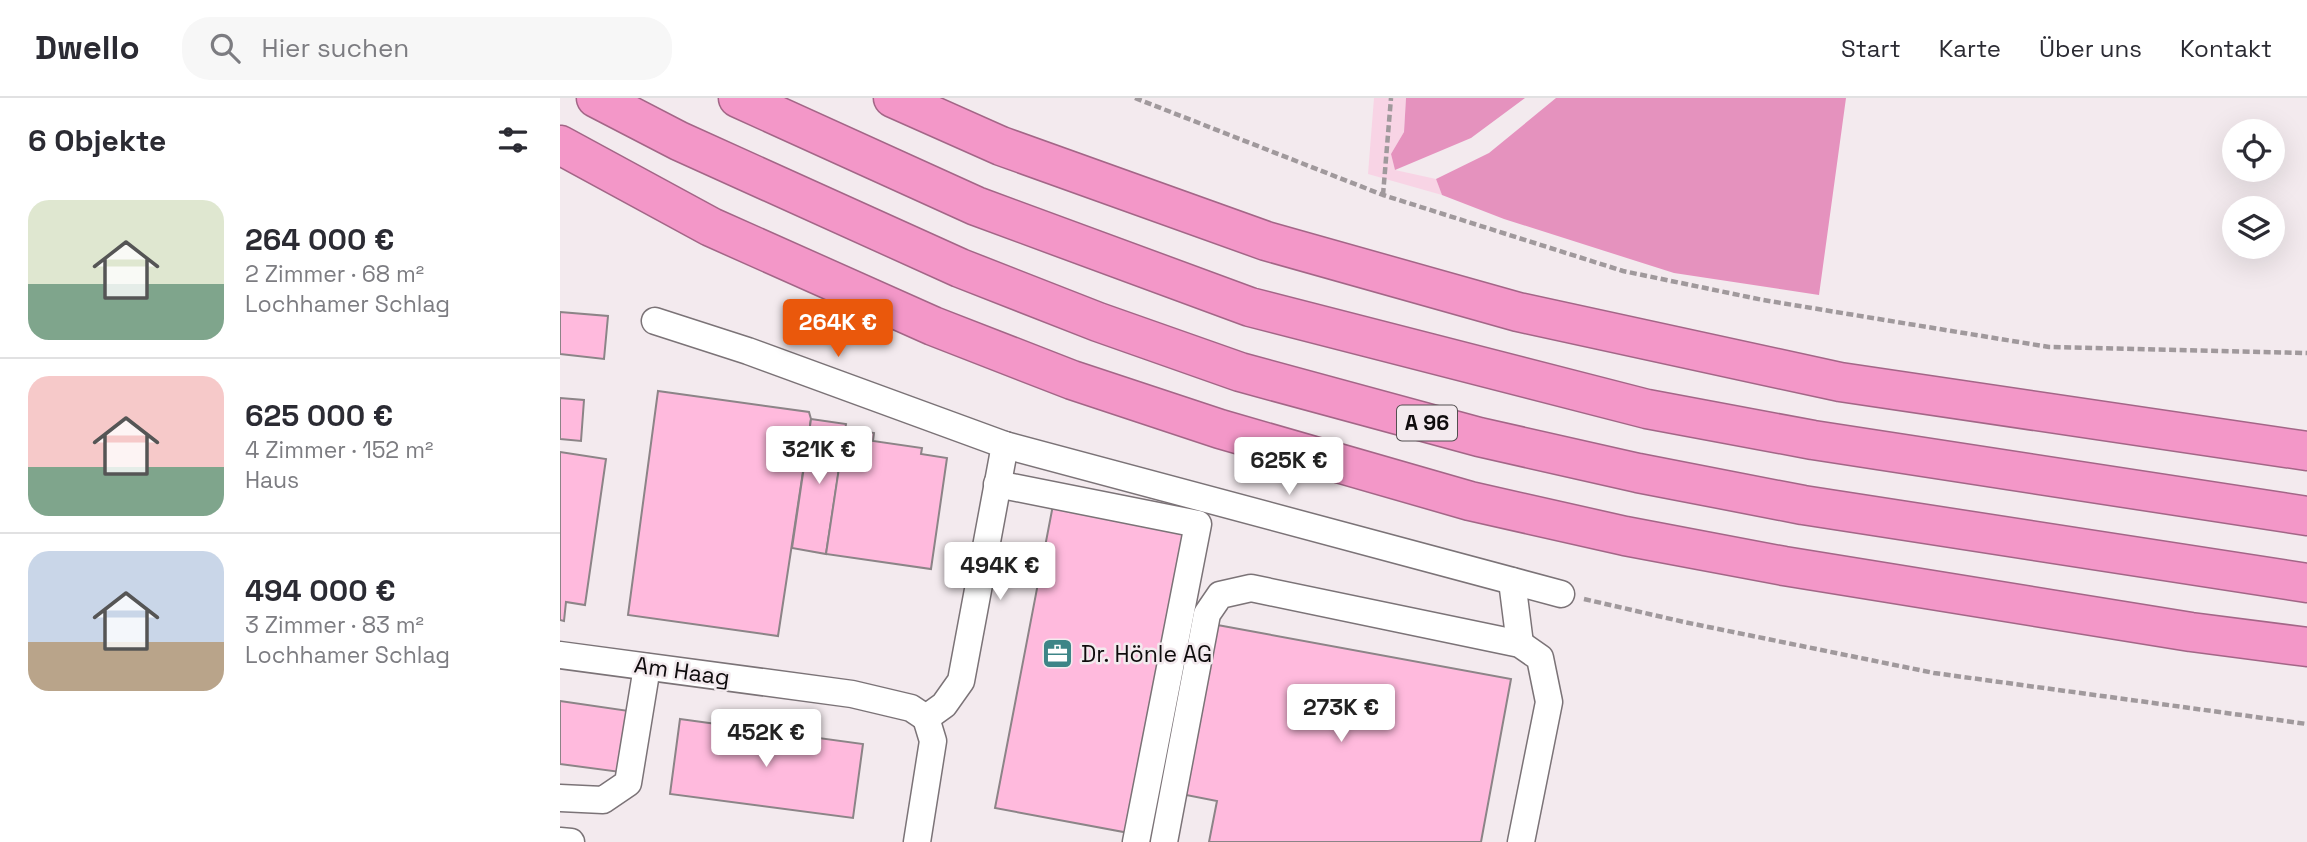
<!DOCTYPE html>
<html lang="de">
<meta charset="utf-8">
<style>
body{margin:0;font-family:"Space Grotesk",sans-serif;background:#f7f7f7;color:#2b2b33;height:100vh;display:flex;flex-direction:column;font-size:26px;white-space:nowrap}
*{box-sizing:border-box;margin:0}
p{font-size:23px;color:#7c7c81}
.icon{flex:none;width:38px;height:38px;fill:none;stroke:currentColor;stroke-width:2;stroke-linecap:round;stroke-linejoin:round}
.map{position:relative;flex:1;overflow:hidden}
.panel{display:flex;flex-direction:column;background:#fff;width:560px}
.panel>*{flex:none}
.buttons{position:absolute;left:1662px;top:21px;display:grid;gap:14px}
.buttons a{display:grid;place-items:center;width:63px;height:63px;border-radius:50%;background:#fff;box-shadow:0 7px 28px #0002;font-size:35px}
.price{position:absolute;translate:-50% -60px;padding:0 16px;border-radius:7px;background:#fff;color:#222;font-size:23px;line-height:46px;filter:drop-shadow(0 2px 4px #0008)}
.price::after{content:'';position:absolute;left:50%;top:42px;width:21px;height:16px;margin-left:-10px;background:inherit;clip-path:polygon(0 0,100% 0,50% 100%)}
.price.selected{background:#ea580c;color:#fff}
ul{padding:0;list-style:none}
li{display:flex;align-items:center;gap:21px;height:175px;padding:0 28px}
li+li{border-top:2px solid #e1e1e2}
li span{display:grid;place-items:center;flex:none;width:196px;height:140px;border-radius:21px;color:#555}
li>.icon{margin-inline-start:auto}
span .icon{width:84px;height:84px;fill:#fffc;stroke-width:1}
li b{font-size:30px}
h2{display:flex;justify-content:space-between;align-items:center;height:84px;padding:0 28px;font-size:30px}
header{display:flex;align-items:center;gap:42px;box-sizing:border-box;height:98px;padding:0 35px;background:#fff;border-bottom:2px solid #e1e1e2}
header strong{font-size:33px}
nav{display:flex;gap:38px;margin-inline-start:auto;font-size:24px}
.search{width:490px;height:63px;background:#f7f7f7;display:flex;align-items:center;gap:18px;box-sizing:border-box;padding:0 24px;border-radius:28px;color:#7c7c81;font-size:26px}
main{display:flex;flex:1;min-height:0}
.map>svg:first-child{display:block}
</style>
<header>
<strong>Dwello</strong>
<div class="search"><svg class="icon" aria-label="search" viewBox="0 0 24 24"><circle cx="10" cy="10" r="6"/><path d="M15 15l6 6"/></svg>Hier suchen</div>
<nav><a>Start</a><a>Karte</a><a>Über uns</a><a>Kontakt</a></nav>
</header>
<main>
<section class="panel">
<h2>6 Objekte<svg class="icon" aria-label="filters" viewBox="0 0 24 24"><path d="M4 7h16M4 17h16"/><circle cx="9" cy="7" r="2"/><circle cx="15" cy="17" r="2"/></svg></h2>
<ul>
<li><span style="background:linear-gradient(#dfe7d0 60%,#7fa58c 0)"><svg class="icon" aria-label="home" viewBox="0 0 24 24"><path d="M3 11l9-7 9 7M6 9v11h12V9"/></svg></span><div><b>264 000 €</b><p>2 Zimmer · 68 m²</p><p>Lochhamer Schlag</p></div></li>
<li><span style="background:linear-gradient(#f6c9c9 65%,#7fa58c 0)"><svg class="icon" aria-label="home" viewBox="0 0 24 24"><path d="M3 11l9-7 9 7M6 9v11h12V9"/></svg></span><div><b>625 000 €</b><p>4 Zimmer · 152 m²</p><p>Haus</p></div></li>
<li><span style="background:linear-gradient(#c9d6e8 65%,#b9a48a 0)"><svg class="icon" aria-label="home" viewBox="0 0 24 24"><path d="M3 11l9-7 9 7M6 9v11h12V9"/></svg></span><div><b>494 000 €</b><p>3 Zimmer · 83 m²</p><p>Lochhamer Schlag</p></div></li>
</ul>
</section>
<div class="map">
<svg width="1747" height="744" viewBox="0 0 1747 744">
<rect width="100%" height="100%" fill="#f3eaee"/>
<!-- green -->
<path fill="#f8d4e5" d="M814,0h32l-2,34 -13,22 4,16 41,9 6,16 -74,-21z"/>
<!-- forest -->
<g fill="#e592be">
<path d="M846,0h119l-54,40 -76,32 -4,-16 13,-22z"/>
<path d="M996,0h290l-27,197 -145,-22 -170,-54 -62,-24 -6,-16 53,-26z"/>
</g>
<!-- building -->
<g fill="#ffbadd" stroke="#8c8487" stroke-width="2">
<path d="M0,214l48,4 -4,43 -44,-5z"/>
<path d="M98,293l151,21 2,7 -33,217 -150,-21z"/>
<path d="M0,300l24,2 -3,41 -21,-2z"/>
<path d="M251,321l35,5 -20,130 -34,-6z"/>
<path d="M285,330l29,5 -1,8 49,7 -1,6 26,4 -16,111 -105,-15z"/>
<path d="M0,354l46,7 -21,146 -19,-3 -2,19 -4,-1z"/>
<path d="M493,407l134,25 -58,303 -134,-25z"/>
<path d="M652,526l299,55 -30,163h-272l8,-41 -36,-7z"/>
<path d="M0,603l69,10 -9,61 -60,-8z"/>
<path d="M120,621l183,25 -10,74 -183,-24z"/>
</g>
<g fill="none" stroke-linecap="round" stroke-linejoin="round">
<defs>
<g id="minor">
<path d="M95,223l93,30 257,94 556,149"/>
<path d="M437,386l201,40 -62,318"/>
<path d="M952,483l8,63"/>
<path d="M0,557l292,39 59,14 15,10"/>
<path d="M366,620l18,-13 17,-24 44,-236"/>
<path d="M0,700l43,2 25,-17 19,-116"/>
<path d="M0,743l11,1"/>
<path d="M357,744l16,-101 -7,-23"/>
<path d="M604,744l43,-228 13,-19 31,-7 269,56 20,14 9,44 -28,140"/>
</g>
<g id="highway">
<path d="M36,0l83,43 281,127 138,54 142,50 239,65 159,36 165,32 504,78"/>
<path d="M178,0l238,108 274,101 397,102 166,31 494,76"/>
<path d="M333,0l108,48 265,95 252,71 322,70 467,69"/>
<path d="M0,47l151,82 222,99 139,54 148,49 250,72 155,35 159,30 407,66 116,15"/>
</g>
</defs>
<!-- minor casing -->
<use href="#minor" stroke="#7b7377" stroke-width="29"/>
<!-- highway casing -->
<use href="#highway" stroke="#a36687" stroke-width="41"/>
<!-- path -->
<g stroke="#a0999c" stroke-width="4.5" stroke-dasharray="7 3.5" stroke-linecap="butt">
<path d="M575,0l248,97 240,76 140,29 286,47 258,6"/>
<path d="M823,97l8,-97"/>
<path d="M1024,501l100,23 250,51 373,51"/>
</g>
<!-- minor -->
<use href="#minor" stroke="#fff" stroke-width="26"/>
<!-- highway -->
<use href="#highway" stroke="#f397c8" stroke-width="38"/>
</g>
<!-- icons -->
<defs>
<symbol id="office-square" viewBox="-11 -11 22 22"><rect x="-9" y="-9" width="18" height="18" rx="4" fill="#3d8587" stroke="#f3eaee"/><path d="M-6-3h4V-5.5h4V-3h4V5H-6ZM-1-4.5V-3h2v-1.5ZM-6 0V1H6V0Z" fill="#fff"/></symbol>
</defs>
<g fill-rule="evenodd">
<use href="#office-square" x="480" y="538" width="35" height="35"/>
</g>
<g text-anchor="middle" stroke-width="5" stroke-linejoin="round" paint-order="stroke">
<!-- shield labels -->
<rect fill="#f3eaee" stroke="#534f50" stroke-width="2" x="837" y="307.5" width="60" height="35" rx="5"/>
<g font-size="21" font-weight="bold" fill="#0f0c0d">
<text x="867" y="332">A 96</text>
</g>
<!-- poi labels -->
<g font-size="23" fill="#0f0c0d" stroke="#f3eaee" text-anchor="start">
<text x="521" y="564">Dr. Hönle AG</text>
</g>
<!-- street labels -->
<g font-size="23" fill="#0f0c0d" stroke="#f3eaee">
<text transform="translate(122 573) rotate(8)" y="8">Am Haag</text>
</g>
</g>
</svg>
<div class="buttons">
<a><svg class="icon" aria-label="locate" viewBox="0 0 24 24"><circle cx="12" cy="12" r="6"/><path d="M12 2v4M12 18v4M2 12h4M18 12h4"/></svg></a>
<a><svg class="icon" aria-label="layers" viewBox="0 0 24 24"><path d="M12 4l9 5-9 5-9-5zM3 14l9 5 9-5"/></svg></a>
</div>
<b class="price selected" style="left:278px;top:261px">264K €</b>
<b class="price" style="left:259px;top:388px">321K €</b>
<b class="price" style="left:729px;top:399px">625K €</b>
<b class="price" style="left:440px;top:504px">494K €</b>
<b class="price" style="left:781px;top:646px">273K €</b>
<b class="price" style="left:206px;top:671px">452K €</b>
</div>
</main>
